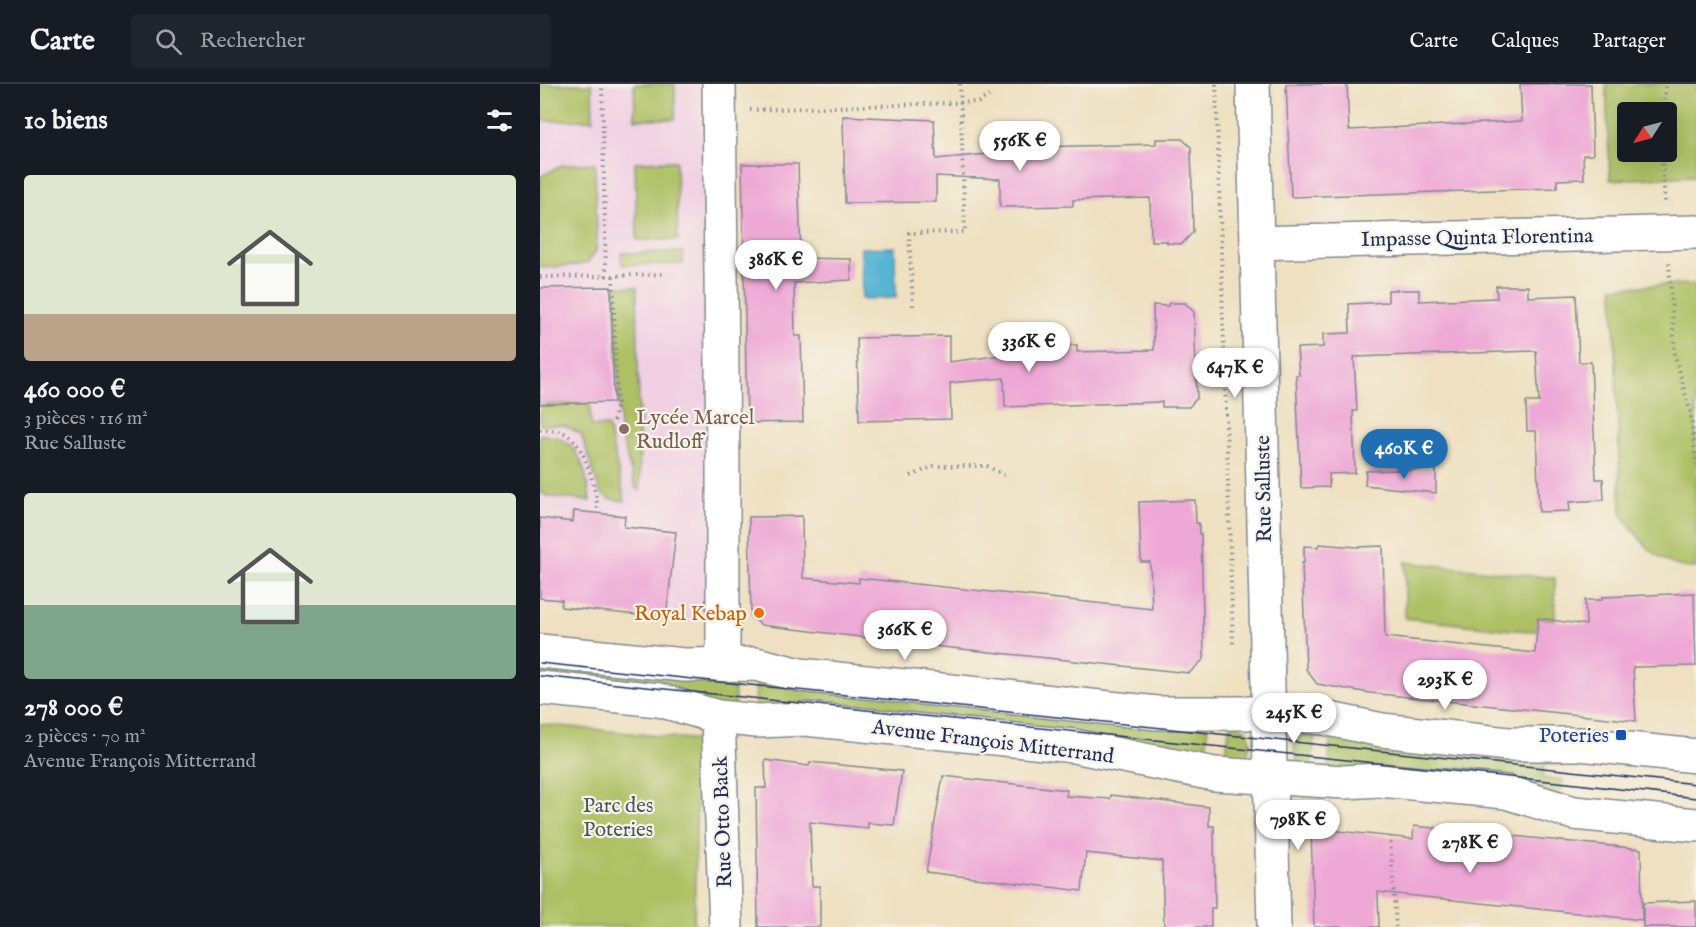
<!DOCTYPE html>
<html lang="fr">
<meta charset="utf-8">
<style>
body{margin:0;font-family:"IM FELL English",serif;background:#20242c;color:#f1f3f6;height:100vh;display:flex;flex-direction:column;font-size:22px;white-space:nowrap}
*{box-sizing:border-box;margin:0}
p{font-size:20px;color:#9ea1a6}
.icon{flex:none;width:33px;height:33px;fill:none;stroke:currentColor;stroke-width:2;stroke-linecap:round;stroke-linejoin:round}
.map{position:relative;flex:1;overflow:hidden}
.side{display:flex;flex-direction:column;background:#171b24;width:540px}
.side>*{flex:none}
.needle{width:39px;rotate:234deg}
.tools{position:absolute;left:1077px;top:18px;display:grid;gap:12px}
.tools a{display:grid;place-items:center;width:60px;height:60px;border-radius:6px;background:#171b24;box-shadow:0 6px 24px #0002;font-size:30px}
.price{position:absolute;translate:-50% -51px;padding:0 14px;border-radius:21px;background:#fff;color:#222;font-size:20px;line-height:39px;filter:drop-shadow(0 2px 3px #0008)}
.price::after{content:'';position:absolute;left:50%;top:36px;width:18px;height:14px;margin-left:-9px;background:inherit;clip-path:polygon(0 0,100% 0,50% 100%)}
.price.current{background:#1f6fb2;color:#fff}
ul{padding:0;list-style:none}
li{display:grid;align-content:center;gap:12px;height:318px;padding:0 24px}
li span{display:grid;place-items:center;height:186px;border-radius:6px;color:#555}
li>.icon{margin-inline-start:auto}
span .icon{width:108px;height:108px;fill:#fffc;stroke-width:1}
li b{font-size:26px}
h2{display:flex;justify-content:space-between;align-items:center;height:72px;padding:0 24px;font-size:26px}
header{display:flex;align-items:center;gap:36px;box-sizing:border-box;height:84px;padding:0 30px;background:#171b24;border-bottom:2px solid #363941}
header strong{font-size:28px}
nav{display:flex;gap:33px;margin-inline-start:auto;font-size:21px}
.search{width:420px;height:54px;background:#20242c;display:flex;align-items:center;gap:15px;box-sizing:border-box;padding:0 21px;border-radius:6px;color:#9ea1a6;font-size:22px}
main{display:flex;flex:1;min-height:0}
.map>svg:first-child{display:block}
</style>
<header>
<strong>Carte</strong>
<div class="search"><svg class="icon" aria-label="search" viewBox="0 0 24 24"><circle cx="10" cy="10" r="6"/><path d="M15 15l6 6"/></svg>Rechercher</div>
<nav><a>Carte</a><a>Calques</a><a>Partager</a></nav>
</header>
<main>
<section class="side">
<h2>10 biens<svg class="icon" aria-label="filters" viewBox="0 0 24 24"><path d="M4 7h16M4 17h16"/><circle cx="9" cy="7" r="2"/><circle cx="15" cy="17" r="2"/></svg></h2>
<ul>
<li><span style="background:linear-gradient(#dfe7d0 75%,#b9a48a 0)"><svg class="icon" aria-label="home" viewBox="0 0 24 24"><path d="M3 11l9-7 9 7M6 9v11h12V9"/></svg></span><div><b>460 000 €</b><p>3 pièces · 116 m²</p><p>Rue Salluste</p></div></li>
<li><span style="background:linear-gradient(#dfe7d0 60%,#7fa58c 0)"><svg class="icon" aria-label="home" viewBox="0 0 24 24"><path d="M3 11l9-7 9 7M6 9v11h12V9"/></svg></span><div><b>278 000 €</b><p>2 pièces · 70 m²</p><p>Avenue François Mitterrand</p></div></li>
</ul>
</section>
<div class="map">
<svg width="1156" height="843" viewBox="0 0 1156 843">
<rect width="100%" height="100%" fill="#f7f3e8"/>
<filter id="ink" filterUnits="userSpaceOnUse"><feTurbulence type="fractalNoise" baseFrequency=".0167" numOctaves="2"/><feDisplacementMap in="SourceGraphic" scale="12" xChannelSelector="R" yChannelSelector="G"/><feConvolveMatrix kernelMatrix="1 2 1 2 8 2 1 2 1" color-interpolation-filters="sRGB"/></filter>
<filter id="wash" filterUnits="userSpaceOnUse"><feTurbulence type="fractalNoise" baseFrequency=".008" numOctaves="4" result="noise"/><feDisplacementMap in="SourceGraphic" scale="24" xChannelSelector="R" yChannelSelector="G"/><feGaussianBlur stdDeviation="1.35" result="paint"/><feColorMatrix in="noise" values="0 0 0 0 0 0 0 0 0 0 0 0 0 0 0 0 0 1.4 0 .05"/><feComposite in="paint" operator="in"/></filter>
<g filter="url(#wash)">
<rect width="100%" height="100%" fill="#eee0c0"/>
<!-- built -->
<path fill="#f1d0e3" d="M0,0h160l13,521 -19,18 -29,-5 -125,-13z"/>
<!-- green -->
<g fill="#aec063" stroke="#647860" stroke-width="1.5" fill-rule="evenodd">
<path d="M0,0h52l1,36 -53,1z"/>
<path d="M94,0h41v35h-40z"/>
<path d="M1066,0h90v92l-86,4zM1088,28h38v40h-38z"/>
<path d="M136,77l2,79h-41l-2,-78z"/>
<path d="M55,79l2,74 -1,14 -8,11 -9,3 -39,3v-91l22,-12z"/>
<path d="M143,168v12l-61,1 -1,-12z"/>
<path d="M1156,200v284c-36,1 -57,-28 -75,-55l-8,-226z"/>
<path d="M75,202l22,1 3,203 -4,-1 -16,-56z"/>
<path d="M50,319l1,23h17l17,75 -16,-2 -9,-7 -19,-58 -17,-9h-24v-21z"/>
<path d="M0,350c6,2 13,2 19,4 23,9 29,42 31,63l-39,-4 -11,-4z"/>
<path d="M865,478l150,16v42l-17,-2 -1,13 -25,-1 -107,-12z"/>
<path d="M0,574l194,14 1,38 -195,-28z"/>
<path d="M216,588l452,49 -2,37 -451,-46z"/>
<path d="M690,639c4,2 11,3 15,6 9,8 4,23 -1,31l-19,1z"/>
<path d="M0,640l158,16 -4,187h-154z"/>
<path d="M775,648l-4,38 -13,-7 -4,-15c3,-12 9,-15 21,-16z"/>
<path d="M791,650l66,13 129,14 38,-7 -1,11 -18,-2 -2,15 20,2 -4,21 -231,-29z"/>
</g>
<!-- water -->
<path fill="#56b4d5" stroke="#38729a" stroke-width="1.5" d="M355,163l1,51 -34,1 -1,-51z"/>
<g id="blocks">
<!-- building -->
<g fill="#eea8d6">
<path d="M746,0h61l2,46 173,-9 -2,-37h71l2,71h-10l1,24 -27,1v8l-266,9z"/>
<path d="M303,32l91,4 2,39 63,-6v-5l157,-4v-5h26l9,8 2,85 -11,12 -15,-1v-2h-16l-1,-43 -77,2v6l-73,1v-28l-64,-3v26l-91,1z"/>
<path d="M202,80h56l3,94 50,1v21l-57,3 1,53h6l2,86 -56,1z"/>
<path d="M956,202h32v11l48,-2 3,67h12l5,117h7l1,21 -35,2 1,9 -31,1 -3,-81h-9l-1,-29h13l-3,-51 -182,6 3,54h-4l2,62 -26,1v13l-28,1 -5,-113h3l-2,-27 26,-1v-13l27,-1 -1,-29 39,-2v-12h31v11l78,-3z"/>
<path d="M71,203l3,115 -74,2v-116z"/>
<path d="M629,219h16l9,9 3,86 -8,9h-27v-5l-157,5 -1,-29 -54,5 1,36 -92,2 -2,-83 92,-2v26l54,-7v-8l74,-2v7l77,-2 -1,-45 15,1z"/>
<path d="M896,385v24l-71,-8 1,-14z"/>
<path d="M655,416l1,23h3v11h2l3,125 -15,14 -247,-26 -181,-22 -10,-9 -2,-99 53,-1 1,62 56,5v-5l293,31 -2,-47h-9l-2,-60z"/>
<path d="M34,427l51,5 -1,11 52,5 -10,86 -105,-11 1,-7 -22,-2v-80l33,4z"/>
<path d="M779,460l38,3 26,-1 2,91 150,16 3,-35 48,7 -1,-25h17v-3l92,-4 2,73 -63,1 3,54 -266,-28 -53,-9 -11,-15 -4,-106h2v-17l14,1z"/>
<path d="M225,676l44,6 1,-4 92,9 -8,54 -26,-2v5l-58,-6 2,64h8v41h-62l-2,-139h10z"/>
<path d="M403,692l124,14 -1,6 44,3 1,-4 98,12v19h5l1,82h-4v19h-47l-2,-66 -76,-8 -4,38 -156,-19z"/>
<path d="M874,742l227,23 1,71 -264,-28 1,35h-65l-3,-99 102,11z"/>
<path d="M1156,817v26h-53v-24z"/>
</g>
</g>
</g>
<g filter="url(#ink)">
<use href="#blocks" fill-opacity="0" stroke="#84888f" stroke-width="1.5"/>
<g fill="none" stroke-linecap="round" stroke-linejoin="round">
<defs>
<g id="minor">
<path d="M179,0l4,379v202"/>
<path d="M713,0l21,843"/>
<path d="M717,159l439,-11"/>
<path d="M0,567l144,14 72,-1 44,11 357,38h111l56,5 58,12 126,14h72l116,12"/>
<path d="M0,604l119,12 59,17 39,4 48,-2 269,27 140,28 130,8 36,-2 126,12 68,21 122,12"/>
<path d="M178,633l8,210"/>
</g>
</defs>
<!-- minor casing -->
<use href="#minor" stroke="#84888f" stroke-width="36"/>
<!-- path -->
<g stroke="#84888f" stroke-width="4" stroke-dasharray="1.5 4.5" stroke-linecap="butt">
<path d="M676,0l17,563"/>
<path d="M210,26l229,-8 10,-6"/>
<path d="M1123,28l3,-28"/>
<path d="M1121,68l4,50"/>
<path d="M1129,179l6,93 16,58 5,51"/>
<path d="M72,192l53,-2"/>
<path d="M73,192l4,126 -4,21"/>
<path d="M0,193l66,-1 -4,-192"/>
<path d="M373,222l-4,-73 56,-1 -5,-148"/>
<path d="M0,346c8,0 16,0 24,3 22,10 31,55 34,77"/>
<path d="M371,392l23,-10h53l17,9"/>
<path d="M850,752l6,91"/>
</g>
<!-- minor -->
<use href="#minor" stroke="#fff" stroke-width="33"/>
<!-- tram -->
<g stroke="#1b2f5e" stroke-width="1.5">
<path d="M0,579l1156,121"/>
<path d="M0,592l1037,108 119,14"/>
</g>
</g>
</g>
<!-- markers -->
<circle fill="#8d6e63" stroke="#f7f3e8" stroke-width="2" cx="84" cy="345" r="6"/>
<circle fill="#e8710a" stroke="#f7f3e8" stroke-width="2" cx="219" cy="529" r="6"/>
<rect fill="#1a4fb4" stroke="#f7f3e8" stroke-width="2" x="1075" y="645" width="12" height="12" rx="3"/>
<g text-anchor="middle" stroke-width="4.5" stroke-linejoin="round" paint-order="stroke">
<!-- street labels -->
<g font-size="21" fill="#1b2f5e" stroke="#f7f3e8">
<text transform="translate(937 153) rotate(-1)" y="7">Impasse Quinta Florentina</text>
<text transform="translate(723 405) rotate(-91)" y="7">Rue Salluste</text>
<text transform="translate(453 657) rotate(7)" y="7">Avenue François Mitterrand</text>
<text transform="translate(182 738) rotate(-92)" y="7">Rue Otto Back</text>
</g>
<!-- education labels -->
<g font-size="21" fill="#785e54" stroke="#f7f3e8" text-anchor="start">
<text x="96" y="340">Lycée Marcel<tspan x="96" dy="24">Rudloff</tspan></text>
</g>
<!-- food labels -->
<g font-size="21" fill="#c56008" stroke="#f7f3e8" text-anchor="end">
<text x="207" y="536">Royal Kebap</text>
</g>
<!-- transit labels -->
<g font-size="21" fill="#164399" stroke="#f7f3e8" text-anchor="end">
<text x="1069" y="658">Poteries</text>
</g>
<!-- park labels -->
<g font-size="21" fill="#475a60" stroke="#f7f3e8">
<text x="78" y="728">Parc des<tspan x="78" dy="24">Poteries</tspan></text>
</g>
</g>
</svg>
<div class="tools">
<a><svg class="needle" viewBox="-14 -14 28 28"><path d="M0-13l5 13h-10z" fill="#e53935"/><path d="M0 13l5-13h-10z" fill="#9ea1a6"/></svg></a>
</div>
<b class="price" style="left:480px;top:88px">556K €</b>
<b class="price" style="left:236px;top:207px">386K €</b>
<b class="price" style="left:489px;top:289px">336K €</b>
<b class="price" style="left:695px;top:315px">647K €</b>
<b class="price current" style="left:864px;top:396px">460K €</b>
<b class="price" style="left:365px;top:577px">366K €</b>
<b class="price" style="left:905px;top:627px">293K €</b>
<b class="price" style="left:754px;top:660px">245K €</b>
<b class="price" style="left:758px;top:767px">798K €</b>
<b class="price" style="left:930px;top:790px">278K €</b>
</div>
</main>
